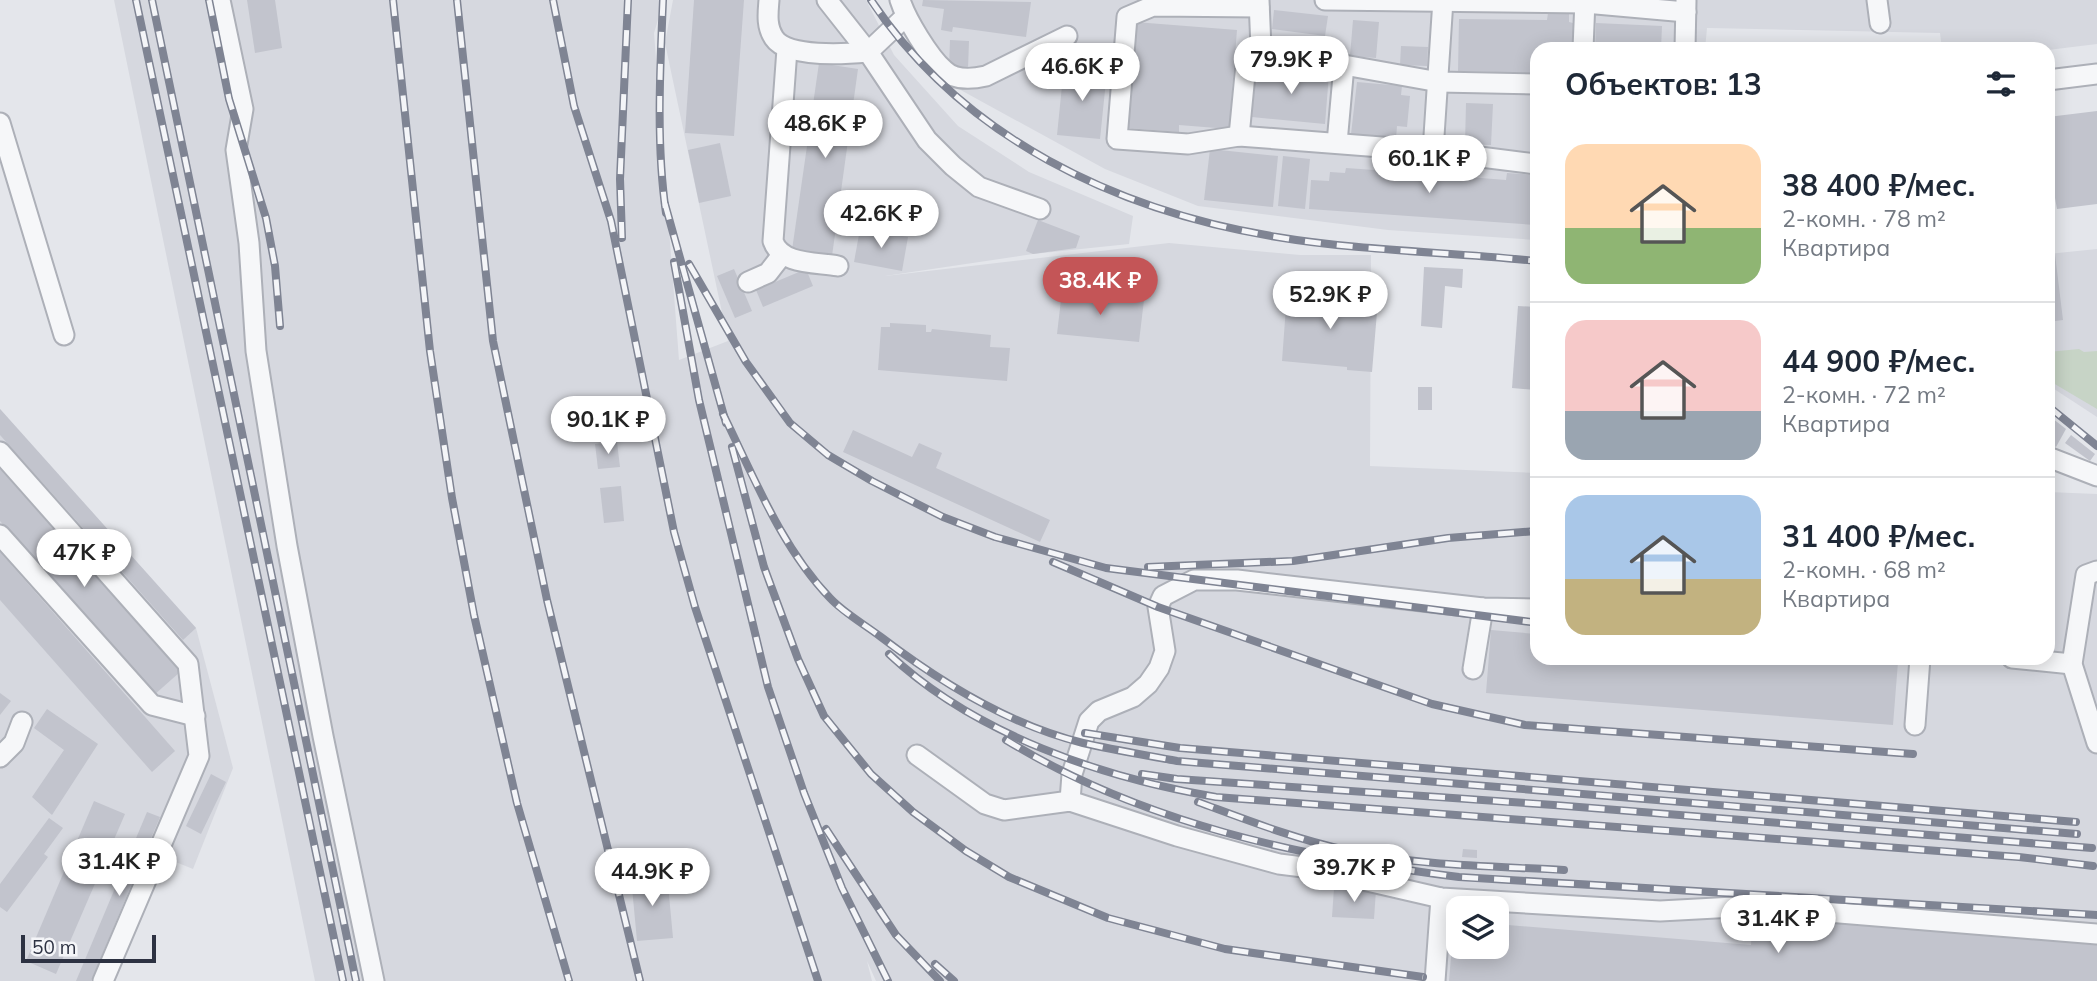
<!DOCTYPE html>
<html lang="ru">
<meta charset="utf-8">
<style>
body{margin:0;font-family:Mulish,sans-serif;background:#f2f2f3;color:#1f2937;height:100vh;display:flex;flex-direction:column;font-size:26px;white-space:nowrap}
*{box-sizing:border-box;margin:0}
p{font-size:23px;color:#747a83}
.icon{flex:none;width:38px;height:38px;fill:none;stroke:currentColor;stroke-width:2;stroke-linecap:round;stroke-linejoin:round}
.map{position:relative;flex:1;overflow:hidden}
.drawer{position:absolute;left:1530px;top:42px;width:525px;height:623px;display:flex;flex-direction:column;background:#fff;border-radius:21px;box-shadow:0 4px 18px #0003}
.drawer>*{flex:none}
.tools{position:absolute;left:1446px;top:896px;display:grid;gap:14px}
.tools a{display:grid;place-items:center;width:63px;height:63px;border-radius:14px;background:#fff;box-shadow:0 4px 18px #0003;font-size:35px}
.scale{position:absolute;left:21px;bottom:18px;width:135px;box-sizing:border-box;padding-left:7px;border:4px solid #2d3242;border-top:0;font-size:19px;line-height:24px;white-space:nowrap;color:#2d3242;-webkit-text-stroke:5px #f4f5f8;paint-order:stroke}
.price{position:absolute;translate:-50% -60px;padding:0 16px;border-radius:24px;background:#fff;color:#222;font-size:23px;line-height:46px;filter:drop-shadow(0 2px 4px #0008)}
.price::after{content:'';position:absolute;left:50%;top:42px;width:21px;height:16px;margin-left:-10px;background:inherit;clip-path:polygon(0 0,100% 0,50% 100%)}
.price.on{background:#c45557;color:#fff}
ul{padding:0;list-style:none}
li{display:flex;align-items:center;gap:21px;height:175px;padding:0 35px}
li+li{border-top:2px solid #e0e1e3}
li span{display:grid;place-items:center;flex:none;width:196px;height:140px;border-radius:21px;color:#555}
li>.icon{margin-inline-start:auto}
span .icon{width:84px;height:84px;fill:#fffc;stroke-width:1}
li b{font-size:30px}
h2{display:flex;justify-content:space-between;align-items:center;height:84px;padding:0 35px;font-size:30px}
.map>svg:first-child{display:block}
</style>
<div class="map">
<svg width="2097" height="981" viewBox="0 0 2097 981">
<rect width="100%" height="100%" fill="#e4e6eb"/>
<!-- built -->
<g fill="#d6d8df" fill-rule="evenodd">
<path d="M114,0h550l-10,33 25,327 49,-19 -63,-298 8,-43h193l28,55 64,71 71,46 104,44 -4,28 -96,10 -148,22 284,-33 131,12h71l-1,211 166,7v185h512v-166l49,2v487h-1221l-9,-20 5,20h-557zM1458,908h38v39h-38z"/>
<path d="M888,0h1209v44l-49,6 -106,-1 -2,-16 -233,-5 -2,21h-169v191l-148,-10 -190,-24 -93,-37 -148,-81 -15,-11z"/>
<path d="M2097,249v168l-49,-32v-131z"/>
<path d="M0,409l196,219 37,140 -40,101 -47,-19 -55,131h-91z"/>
</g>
<!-- green -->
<path fill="#c7d4c6" d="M2079,349l5,3 13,-1v58l-49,-29v-28z"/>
<!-- building -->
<g fill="#c2c4cd">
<path d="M247,0h28l7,48 -27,5z"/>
<path d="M694,0h50l-10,136 -49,-3z"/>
<path d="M923,0l108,2 -5,35 -73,-10 -1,5 -11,-2 3,-21 -22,-3z"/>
<path d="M1274,10l54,6 -3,20 -53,-7z"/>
<path d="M1548,13l21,1v8l4,1v20h-17v6h-20v24l-78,-2 1,-52 88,1z"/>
<path d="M1353,20l26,2 -3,36 -26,-2z"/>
<path d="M1135,22l102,8 -8,99 -50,-4v7l-52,-4z"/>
<path d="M1596,23l66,3 -1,23h-66z"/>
<path d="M950,40l19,1 -1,28 -19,-1z"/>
<path d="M1401,46l27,1 -1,19 -27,-1z"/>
<path d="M819,63l39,6 -26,187 -40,-6z"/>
<path d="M1064,66l43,5 -7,68 -43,-4z"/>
<path d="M1256,68l73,6 -4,50 -73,-7z"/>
<path d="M1357,82l45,4 -1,9 9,1 -3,31 -10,-1 -1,13 -45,-5z"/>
<path d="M1466,103l27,1 -2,41 -26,-1z"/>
<path d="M2097,111v93l-40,5 -2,-11h-7v-81z"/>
<path d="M720,143l11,53 -32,7 -11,-53z"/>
<path d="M1210,149l68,7 -5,51 -69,-7z"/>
<path d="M1283,156l27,3 -5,50 -27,-3z"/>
<path d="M1432,160l13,1 -1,14 62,5 1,-7 29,2v50l-227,-16 2,-29 18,1 1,-9 15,1 1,-5 85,6z"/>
<path d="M1038,220l42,16 -4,12 -43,6 -7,-3z"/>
<path d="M860,229l48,8 -6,34 -48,-9z"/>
<path d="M2048,254h7l8,66 -15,2z"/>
<path d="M1424,267l39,2 -1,19 -17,-2 -3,42 -21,-2z"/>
<path d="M734,269l18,42 -17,7 -18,-42z"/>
<path d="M806,269l7,17 -50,21 -7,-17z"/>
<path d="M1062,291l82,9 -5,42 -82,-8z"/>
<path d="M1287,293l91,7 -6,72 -25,-2v-3l-65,-6z"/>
<path d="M1518,306l18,1v83l-24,-2z"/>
<path d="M890,323l36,2v7h5l1,-3 59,6 -1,12 20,1 -3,33 -129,-11 3,-43h9z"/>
<rect x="1418" y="387" width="14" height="23"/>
<path d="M0,409l196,219 -13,12 -183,-205z"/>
<path d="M2048,415l18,14 -10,18 -8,-4z"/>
<path d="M853,430l59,27 7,-14 23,10 -6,15 114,52 -10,22 -197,-90z"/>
<path d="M2071,435l24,19 -5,7 -25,-18z"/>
<path d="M617,442l3,25 -22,2 -3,-25z"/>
<path d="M0,469l180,203 -26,23 -154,-174z"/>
<path d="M621,486l3,35 -20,2 -4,-35z"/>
<path d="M0,552l175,199 -23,21 -152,-172z"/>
<path d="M2048,563h7l-5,65h-2z"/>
<path d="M1491,630l45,4v24h313l49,4 -5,63 -407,-32z"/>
<path d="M0,693l11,8 -11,14z"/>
<path d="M47,709l51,35 -46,71 -20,-18 32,-47 -30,-22z"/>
<path d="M211,774l15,8 -25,52 -15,-8z"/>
<path d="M94,801l31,13 -69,160 -30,-13z"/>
<path d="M147,812l13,5 -69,164h-15z"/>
<path d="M49,818l14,10 -19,26 4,3 -41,55 -7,-5v-23z"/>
<path d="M1463,849l14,1v8l-15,-1z"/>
<path d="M667,874l6,64 -36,3 -6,-64z"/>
<path d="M1334,888l42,2 -2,29 -42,-2z"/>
<path d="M1753,913l344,28v40h-648l5,-60h4v26h38v-23l255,21z"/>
</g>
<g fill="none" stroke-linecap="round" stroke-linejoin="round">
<defs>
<g id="minor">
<path d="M220,0l23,109 -7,41 13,93 7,108 31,195 36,190 51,245"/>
<path d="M769,0c-1,13 -3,26 5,38 13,20 72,16 94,14l37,-35"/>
<path d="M827,0l41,52 59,88 26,26 26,21 61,22"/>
<path d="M900,0c6,19 29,57 44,70 11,11 29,9 42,6l81,-40"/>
<path d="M1259,0l2,48 62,7 21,10 95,17 97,2"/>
<path d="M1325,0l260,3 101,9"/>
<path d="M1877,0l3,23"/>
<path d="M1259,7l-106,-1 -26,11 -10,122 71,5 51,-8 194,15 10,-151"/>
<path d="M787,49l-14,192c8,24 43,21 65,25"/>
<path d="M1583,49l2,-49"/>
<path d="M1685,49l1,-48"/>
<path d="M2048,80l49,-6"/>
<path d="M0,123l64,212"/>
<path d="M1239,136l7,-72 15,-16"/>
<path d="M1337,143l7,-78"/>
<path d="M1433,151l103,13"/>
<path d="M748,282l20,-9 14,-18"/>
<path d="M0,452l188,212 11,92 -96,225"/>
<path d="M2048,457l49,19"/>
<path d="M0,535l152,170 43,11"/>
<path d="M2097,571l-11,4 -14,89 25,79"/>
<path d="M2012,658l60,6"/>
<path d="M1473,669l10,-61"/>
<path d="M1915,725l5,-67"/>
<path d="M917,755l68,49 19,6 66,-9 107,35 102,28 32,4 130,30 219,13 93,-5 344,28"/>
<path d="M0,757l14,-14 8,-21"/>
<path d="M1070,801l2,-27 17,-53 10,-10 34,-14 15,-13 11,-16 6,-17 -7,-44 5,-11 31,-16h43l246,28 53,1"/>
<path d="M1435,981l6,-83"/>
</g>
</defs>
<!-- minor casing -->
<use href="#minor" stroke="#adb0b8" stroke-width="23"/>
<!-- minor -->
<use href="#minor" stroke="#f6f7f9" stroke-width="19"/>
<defs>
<g id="rail">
<path d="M136,0l207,981"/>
<path d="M152,0l204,981"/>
<path d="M209,0l20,99 37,119 9,48 5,60"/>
<path d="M393,0l37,351 22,147 22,117 43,188 52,178"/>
<path d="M457,0l36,341 54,259 93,381"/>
<path d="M553,0l21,106 37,115 63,311 21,75 123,374"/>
<path d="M663,0c-3,70 -7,144 3,213"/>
<path d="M871,0c92,138 246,211 406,237 84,14 174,15 259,24"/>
<path d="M665,204l61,219"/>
<path d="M622,238l-2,-59 8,-179"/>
<path d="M674,262l25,138 69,287 36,106 38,95 46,93"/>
<path d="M689,264l57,98 44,61 38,32 44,26 71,36 52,20 111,31 425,54"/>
<path d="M2048,406l49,40"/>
<path d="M723,414c31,63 58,133 107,184 14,15 34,26 51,39 59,45 128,88 202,106 31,7 62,12 94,18l900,73"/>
<path d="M732,447l32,120 34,92 26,57 47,58 42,38 53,39 43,26 99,41 117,31 198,28"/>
<path d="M1053,562l105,45 274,97 93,21 388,29"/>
<path d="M1148,567l145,-6 155,-23 88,-7"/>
<path d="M889,654c85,80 214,124 327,143l803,60 74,9"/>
<path d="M1085,733l95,15 896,74"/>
<path d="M1006,740c138,84 295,117 453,137l638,38"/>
<path d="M1142,774l35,5 377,26 538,43"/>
<path d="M1198,802c49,18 97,37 148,48 71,16 146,16 218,20"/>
<path d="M826,829l70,106 44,46"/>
<path d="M935,964l19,17"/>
</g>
</defs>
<!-- rail casing -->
<use href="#rail" stroke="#7f8493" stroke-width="8"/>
<!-- rail -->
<use href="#rail" stroke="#f4f5f8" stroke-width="5" stroke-dasharray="16" stroke-linecap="butt"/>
</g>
</svg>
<div class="tools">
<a><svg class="icon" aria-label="layers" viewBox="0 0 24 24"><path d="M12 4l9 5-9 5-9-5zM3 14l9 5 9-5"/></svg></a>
</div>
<div class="scale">50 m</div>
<b class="price" style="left:1291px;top:96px">79.9K ₽</b>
<b class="price" style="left:1082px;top:103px">46.6K ₽</b>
<b class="price" style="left:825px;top:160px">48.6K ₽</b>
<b class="price" style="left:1429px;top:195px">60.1K ₽</b>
<b class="price" style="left:881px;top:250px">42.6K ₽</b>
<b class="price on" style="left:1100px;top:317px">38.4K ₽</b>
<b class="price" style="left:1330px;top:331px">52.9K ₽</b>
<b class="price" style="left:608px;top:456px">90.1K ₽</b>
<b class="price" style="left:84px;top:589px">47K ₽</b>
<b class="price" style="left:119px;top:898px">31.4K ₽</b>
<b class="price" style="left:1354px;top:904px">39.7K ₽</b>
<b class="price" style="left:652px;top:908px">44.9K ₽</b>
<b class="price" style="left:1778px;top:955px">31.4K ₽</b>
<section class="drawer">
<h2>Объектов: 13<svg class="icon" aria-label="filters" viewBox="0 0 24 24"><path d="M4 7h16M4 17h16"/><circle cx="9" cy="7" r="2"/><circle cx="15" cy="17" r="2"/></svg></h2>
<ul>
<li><span style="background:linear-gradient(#ffd9b3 60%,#8fb573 0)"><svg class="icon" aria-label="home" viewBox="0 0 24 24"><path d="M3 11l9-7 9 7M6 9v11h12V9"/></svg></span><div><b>38 400 ₽/мес.</b><p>2-комн. · 78 m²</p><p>Квартира</p></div></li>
<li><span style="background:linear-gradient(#f6c9c9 65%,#9aa5b1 0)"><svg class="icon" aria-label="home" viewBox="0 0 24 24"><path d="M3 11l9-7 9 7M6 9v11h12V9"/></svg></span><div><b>44 900 ₽/мес.</b><p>2-комн. · 72 m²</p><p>Квартира</p></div></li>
<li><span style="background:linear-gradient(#a9c7e8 60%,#c2b280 0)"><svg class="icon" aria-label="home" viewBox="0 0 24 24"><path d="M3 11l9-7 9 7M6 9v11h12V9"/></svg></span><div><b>31 400 ₽/мес.</b><p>2-комн. · 68 m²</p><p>Квартира</p></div></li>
</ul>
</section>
</div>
